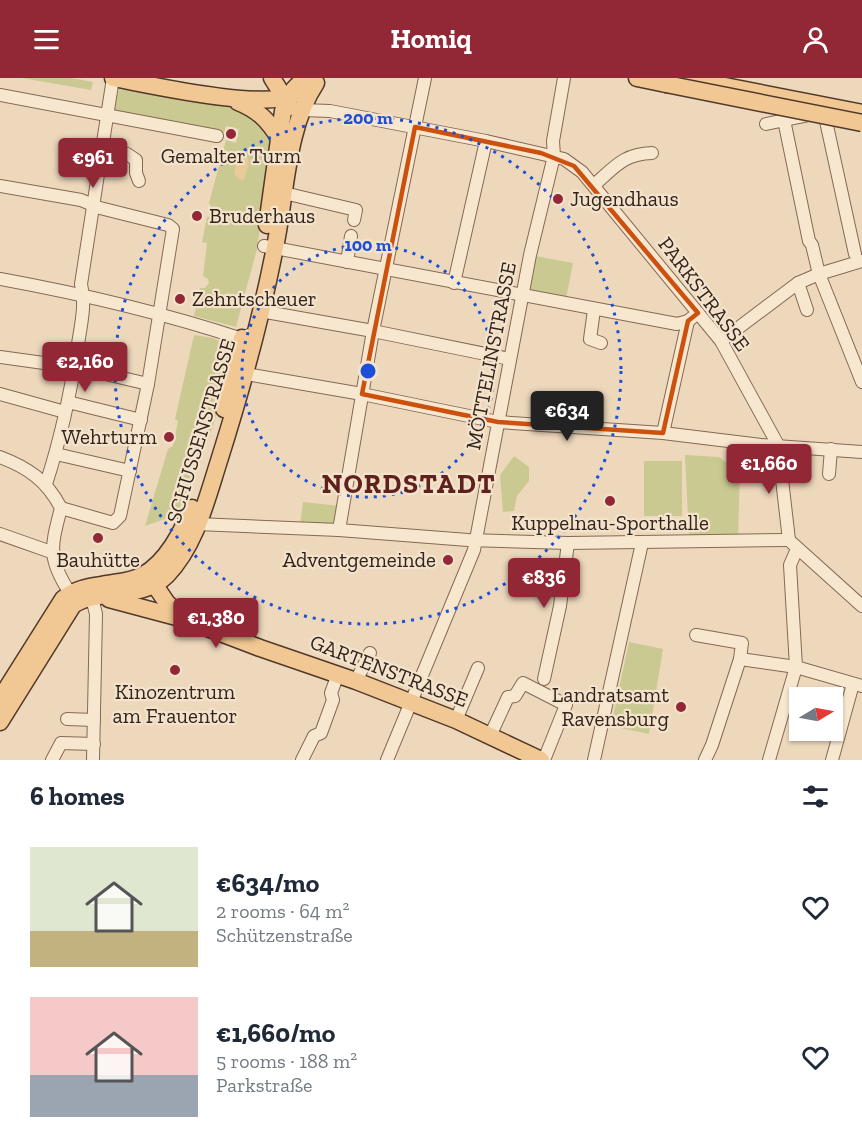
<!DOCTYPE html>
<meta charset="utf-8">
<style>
body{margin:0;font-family:"Zilla Slab",serif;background:#f2f2f3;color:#1f2937;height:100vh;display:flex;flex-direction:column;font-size:22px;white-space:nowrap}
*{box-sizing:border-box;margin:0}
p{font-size:20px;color:#747a83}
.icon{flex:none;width:33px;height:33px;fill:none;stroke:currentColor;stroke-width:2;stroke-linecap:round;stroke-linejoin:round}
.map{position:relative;height:682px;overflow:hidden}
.side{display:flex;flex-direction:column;background:#fff;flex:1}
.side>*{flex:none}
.needle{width:39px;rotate:80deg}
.controls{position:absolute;left:789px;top:609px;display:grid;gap:12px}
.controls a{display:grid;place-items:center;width:54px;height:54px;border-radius:0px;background:#fff;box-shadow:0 2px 4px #0004;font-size:30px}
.price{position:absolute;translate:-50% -51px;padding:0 14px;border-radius:6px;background:#922735;color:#fff;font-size:20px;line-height:39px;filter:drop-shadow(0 2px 3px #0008)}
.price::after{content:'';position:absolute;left:50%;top:36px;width:18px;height:14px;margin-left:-9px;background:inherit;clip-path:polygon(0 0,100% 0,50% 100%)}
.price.current{background:#222;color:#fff}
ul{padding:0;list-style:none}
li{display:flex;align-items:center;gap:18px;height:150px;padding:0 30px}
li span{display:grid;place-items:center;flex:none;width:168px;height:120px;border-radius:0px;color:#555}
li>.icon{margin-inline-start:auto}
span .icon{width:72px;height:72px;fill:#fffc;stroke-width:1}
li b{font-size:26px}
h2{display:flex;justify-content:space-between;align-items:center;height:72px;padding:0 30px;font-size:26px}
header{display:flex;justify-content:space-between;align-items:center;height:78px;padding:0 30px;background:#922735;color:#fff;font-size:27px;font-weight:800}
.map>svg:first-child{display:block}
</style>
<header><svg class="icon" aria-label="menu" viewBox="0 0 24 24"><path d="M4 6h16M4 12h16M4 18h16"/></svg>Homiq<svg class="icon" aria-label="person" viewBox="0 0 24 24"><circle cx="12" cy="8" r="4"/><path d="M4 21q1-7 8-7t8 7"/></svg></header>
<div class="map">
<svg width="862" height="682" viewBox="0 0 862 682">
<rect width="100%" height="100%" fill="#edd8bc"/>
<!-- green -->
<g fill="#cac991">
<path d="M22,0h50l21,4 -2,8z"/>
<path d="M119,11c35,5 101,7 131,24 11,6 17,18 22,29l-15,107 -21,78 -42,-11 6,-28h5l4,-5 -1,-4 -5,-3 4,-33 -5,-1 5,-25 4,-1 3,-5 -5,-8 17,-63 10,3 3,-14 -13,-3 -2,7 -111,-22z"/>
<path d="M530,177l43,8 -8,41 -43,-8z"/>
<path d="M194,257l19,3 12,6c12,36 -32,137 -49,171l-31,11 23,-77 5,-3 5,-25 -3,-2z"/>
<path d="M685,377l34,2 21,15 -2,64 -49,2z"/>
<path d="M514,378l15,11v14l-12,15 -3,15 -11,1 -3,-37z"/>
<rect x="644" y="383" width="38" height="55"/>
<path d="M303,424l37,4 -4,23 -36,-4z"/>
<path d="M629,564l34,7 -14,85 -38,-8z"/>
</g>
<!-- sand -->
<path fill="#e9ca99" d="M242,75h4l3,10 -5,17 -5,-1 -5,-5 4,-19z"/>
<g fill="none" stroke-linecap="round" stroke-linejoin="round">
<defs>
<g id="minor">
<path d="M0,17l217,41"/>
<path d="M302,32l28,1 156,30 78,18 18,13 139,169 57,104 11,95"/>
<path d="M824,34l31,142"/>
<path d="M784,42l25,121 3,4 7,29 43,108"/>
<path d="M766,46l43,-9"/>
<path d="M101,71l26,5 9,6v13l3,8"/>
<path d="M594,107c21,-18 29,-31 58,-32"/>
<path d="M0,108l81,14 19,8 68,17 5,4 -25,155 -28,132 -7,7 -52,-15"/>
<path d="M284,115l72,17 -2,10"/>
<path d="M264,168l413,78 11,-3 10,-8"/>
<path d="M347,184l4,-26"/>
<path d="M0,201c82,15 163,34 242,60l7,-4"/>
<path d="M454,205l32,-142"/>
<path d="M798,205l9,27"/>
<path d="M594,232l-4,29 11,4"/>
<path d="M266,234l107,19 137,28"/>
<path d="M721,263l77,-58 21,-9 43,-13"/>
<path d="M0,279l80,11 68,16"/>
<path d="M246,296l116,20 136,28 165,11 98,12 101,7"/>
<path d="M0,316l65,18"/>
<path d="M68,324l73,18"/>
<path d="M663,355l25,-112"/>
<path d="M56,376l74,17"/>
<path d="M0,379c29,11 47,24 61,51 -10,39 -14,50 9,85"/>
<path d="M829,396l2,-25"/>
<path d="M46,406c15,-46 25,-93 32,-140 3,-20 8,-39 3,-60l32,-206"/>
<path d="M197,446l142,6 129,10 100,3 221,-3"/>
<path d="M339,452l34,-199 52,-253"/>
<path d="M0,456l54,19"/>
<path d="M792,465l70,63"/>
<path d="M92,520l4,16 -3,146"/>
<path d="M696,557l46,8 -2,16"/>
<path d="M544,601l16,-73 8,-63"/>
<path d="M356,603l14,-28"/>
<path d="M67,641l27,1"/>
<path d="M456,642l22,-52"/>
<path d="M490,658l18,-39 7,-1 8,-13 43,22 -22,55"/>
<path d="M52,682l9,-17 33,1"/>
<path d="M302,682l12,-24 7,-3 12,-33 -2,-7 7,-19"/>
<path d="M387,682l87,-210 56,-295 24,-99 -1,-15 11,-63"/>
<path d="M594,682l48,-217"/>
<path d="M705,682l7,-15 28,-86 56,8 66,19"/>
<path d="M769,682l27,-93 -6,-102 7,-16"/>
<path d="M832,682l21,-76"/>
</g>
<g id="major">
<path d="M113,0c39,7 151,33 182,16"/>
<path d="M272,0l18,29"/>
<path d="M637,0l29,6"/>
<path d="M684,0l178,35"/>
<path d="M238,24c20,8 30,18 41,36"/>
<path d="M267,147l16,-114c4,-15 11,-26 25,-33"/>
<path d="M224,331l18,-71"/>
<path d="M146,500l8,6 13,19 17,15"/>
<path d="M109,521l75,20 76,29 96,33 100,39 85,40"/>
<path d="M0,621l63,-100c12,-10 25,-12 39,-14 13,-3 30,-3 41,-10 24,-13 39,-44 49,-67"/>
<path d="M0,644l73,-117c28,-18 67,-3 94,-30 28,-29 39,-73 51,-111 24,-76 46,-154 60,-233 8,-47 11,-108 38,-148"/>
</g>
</defs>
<!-- minor casing -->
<use href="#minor" stroke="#846956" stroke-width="14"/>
<!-- major casing -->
<use href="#major" stroke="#51382b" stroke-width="19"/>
<!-- minor -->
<use href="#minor" stroke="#f8e7cf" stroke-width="12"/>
<!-- major -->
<use href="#major" stroke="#f1c893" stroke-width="16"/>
<defs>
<path id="major-bridge" d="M666,6l196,39"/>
</defs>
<!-- major-bridge casing -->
<use href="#major-bridge" stroke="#51382b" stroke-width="19" stroke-linecap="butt"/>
<!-- major-bridge -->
<use href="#major-bridge" stroke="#f1c893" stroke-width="16"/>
</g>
<!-- marked area -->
<path fill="none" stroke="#cd510e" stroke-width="4.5" stroke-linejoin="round" d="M415,49l126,26 33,13 124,147 -10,8 -25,112 -165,-11 -136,-28z"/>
<!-- distance rings -->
<g fill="none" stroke="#1d4ed8" stroke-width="3" stroke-dasharray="3 6">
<circle cx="368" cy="293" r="126"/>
<circle cx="368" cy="293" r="253"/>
</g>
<!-- markers -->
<g fill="#922735" stroke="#f4e3cc" stroke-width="2">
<circle cx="231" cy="56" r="6"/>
<circle cx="558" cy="121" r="6"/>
<circle cx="197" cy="138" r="6"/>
<circle cx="180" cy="221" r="6"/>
<circle cx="169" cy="359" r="6"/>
<circle cx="610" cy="423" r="6"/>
<circle cx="98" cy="460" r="6"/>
<circle cx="448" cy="482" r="6"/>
<circle cx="175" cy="592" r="6"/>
<circle cx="681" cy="629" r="6"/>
</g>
<g text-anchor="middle" stroke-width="4.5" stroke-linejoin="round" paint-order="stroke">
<!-- poi labels -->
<g font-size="21" fill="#33241b" stroke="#f4e3cc">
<text x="231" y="85">Gemalter Turm</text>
<text x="570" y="128" text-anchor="start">Jugendhaus</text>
<text x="209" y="145" text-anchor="start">Bruderhaus</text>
<text x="192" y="228" text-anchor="start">Zehntscheuer</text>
<text x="157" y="366" text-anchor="end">Wehrturm</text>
<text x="610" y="452">Kuppelnau-Sporthalle</text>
<text x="98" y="489">Bauhütte</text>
<text x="436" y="489" text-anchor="end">Adventgemeinde</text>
<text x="175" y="621">Kinozentrum<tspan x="175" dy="24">am Frauentor</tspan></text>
<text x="669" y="624" text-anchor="end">Landratsamt<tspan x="669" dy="24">Ravensburg</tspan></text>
</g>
<!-- street labels -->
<g font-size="21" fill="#33241b" stroke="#f4e3cc">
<text transform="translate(704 216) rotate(53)" y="7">PARKSTRASSE</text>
<text transform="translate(491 278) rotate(-79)" y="7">MÖTTELINSTRASSE</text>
<text transform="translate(201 353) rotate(-73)" y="7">SCHUSSENSTRASSE</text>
<text transform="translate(389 593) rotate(21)" y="7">GARTENSTRASSE</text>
</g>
<!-- district labels -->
<g font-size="27" font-weight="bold" letter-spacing="1.5" fill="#5f211b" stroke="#f4e3cc">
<text x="409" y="415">NORDSTADT</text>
</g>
</g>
<circle cx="368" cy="293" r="9" fill="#1d4ed8" stroke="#f4e3cc" stroke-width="3"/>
<g font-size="18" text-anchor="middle" font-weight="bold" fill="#1d4ed8" stroke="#f4e3cc" stroke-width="4.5" stroke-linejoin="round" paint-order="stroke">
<text x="368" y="46">200 m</text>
<text x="368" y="173">100 m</text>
</g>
</svg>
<div class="controls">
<a><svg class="needle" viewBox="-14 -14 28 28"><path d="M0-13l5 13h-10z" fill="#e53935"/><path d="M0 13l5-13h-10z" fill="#747a83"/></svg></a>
</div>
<b class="price" style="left:93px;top:111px">€961</b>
<b class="price" style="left:85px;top:315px">€2,160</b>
<b class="price current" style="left:567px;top:364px">€634</b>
<b class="price" style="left:769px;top:417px">€1,660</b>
<b class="price" style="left:544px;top:531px">€836</b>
<b class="price" style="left:216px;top:571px">€1,380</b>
</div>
<section class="side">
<h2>6 homes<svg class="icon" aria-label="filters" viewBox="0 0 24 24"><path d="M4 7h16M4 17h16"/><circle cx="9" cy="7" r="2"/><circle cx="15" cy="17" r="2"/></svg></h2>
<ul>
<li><span style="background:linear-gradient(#dfe7d0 70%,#c2b280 0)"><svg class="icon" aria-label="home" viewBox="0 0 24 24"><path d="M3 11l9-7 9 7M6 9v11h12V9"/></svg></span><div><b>€634/mo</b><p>2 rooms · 64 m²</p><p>Schützenstraße</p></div><svg class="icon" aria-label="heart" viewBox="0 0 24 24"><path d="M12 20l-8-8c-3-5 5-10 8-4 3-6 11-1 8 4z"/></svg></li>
<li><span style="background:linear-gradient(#f6c9c9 65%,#9aa5b1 0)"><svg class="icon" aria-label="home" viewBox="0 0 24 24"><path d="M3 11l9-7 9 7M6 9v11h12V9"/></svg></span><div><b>€1,660/mo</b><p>5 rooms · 188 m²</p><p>Parkstraße</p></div><svg class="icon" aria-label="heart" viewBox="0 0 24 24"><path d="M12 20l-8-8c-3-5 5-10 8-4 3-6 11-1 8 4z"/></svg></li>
</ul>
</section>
